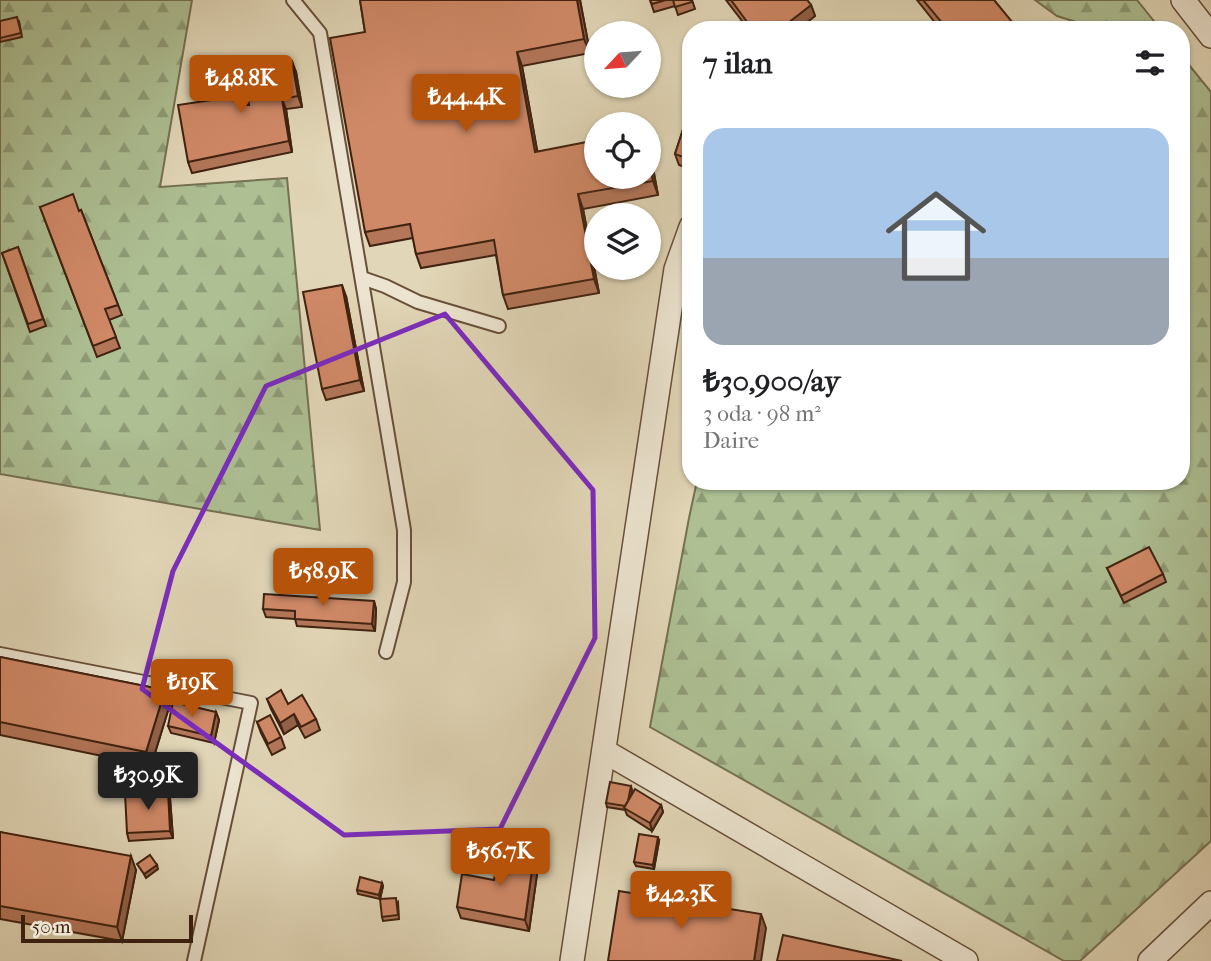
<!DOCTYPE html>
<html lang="tr">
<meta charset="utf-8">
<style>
body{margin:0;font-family:"IM FELL French Canon",serif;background:#f6f6f6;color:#202124;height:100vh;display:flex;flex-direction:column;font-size:26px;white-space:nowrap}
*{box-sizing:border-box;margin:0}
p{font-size:23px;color:#757577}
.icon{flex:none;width:38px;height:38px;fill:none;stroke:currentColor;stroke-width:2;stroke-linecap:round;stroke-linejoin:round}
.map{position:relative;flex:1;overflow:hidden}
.side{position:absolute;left:682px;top:21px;width:508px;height:469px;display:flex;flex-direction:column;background:#fff;border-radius:28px;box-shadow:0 2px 5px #0004}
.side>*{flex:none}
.needle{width:46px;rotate:244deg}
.controls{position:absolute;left:584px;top:21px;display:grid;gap:14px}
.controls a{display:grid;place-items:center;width:77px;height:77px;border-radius:50%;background:#fff;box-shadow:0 2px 5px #0004;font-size:35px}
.scale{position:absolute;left:21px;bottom:18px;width:172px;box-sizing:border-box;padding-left:7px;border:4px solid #3f2210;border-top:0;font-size:19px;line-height:24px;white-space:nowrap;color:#3f2210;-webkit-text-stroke:5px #ece4d0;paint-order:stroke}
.price{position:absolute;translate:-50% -60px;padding:0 16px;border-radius:7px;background:#b45309;color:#fff;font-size:23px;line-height:46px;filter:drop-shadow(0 2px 4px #0008)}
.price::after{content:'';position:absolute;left:50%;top:42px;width:21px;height:16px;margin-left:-10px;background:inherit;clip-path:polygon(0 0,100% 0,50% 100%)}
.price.current{background:#222;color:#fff}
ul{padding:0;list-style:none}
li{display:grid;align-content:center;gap:14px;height:371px;padding:0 21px}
li span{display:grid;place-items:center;height:217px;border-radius:21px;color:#555}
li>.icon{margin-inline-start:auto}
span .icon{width:126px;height:126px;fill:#fffc;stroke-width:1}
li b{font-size:30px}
h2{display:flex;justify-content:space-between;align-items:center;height:84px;padding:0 21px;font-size:30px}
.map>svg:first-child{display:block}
</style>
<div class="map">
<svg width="1211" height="961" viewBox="0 0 1211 961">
<defs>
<pattern id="forest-firs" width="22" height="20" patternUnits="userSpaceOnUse" patternTransform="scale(1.75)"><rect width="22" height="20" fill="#adbf93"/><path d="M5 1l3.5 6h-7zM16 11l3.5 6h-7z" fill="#8e9b77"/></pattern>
</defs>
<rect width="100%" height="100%" fill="#e1d6b7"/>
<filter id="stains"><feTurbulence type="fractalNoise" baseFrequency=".00286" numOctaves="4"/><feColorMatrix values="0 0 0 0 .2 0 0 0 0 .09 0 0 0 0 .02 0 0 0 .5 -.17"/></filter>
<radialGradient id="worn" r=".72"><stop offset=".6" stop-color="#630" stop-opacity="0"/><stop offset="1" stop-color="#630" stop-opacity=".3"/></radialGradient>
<!-- forest -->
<g fill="url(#forest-firs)" stroke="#767052" stroke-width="2">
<path d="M0,0h192l-32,187 127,-9 33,352 -320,-56z"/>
<path d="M1035,0h102l24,30h-59l-45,-14z"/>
<path d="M1181,55l30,37v749l-131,120h-16l-414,-234 39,-209 8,-37h484z"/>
</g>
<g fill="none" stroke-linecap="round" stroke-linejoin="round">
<defs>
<g id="service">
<path d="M293,0l27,33 84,497v52l-18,70"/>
<path d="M1070,30l1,-1"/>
<path d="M362,278l23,8 33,16 81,24"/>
<path d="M0,654l251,49 -57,258"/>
</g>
<g id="minor">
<path d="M1183,0l28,36"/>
<path d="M604,751l362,210"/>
<path d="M572,961l104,-692 15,-42"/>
<path d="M1150,961l61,-58"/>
</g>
</defs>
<!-- service casing -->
<use href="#service" stroke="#684f3a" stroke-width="16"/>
<!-- minor casing -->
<use href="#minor" stroke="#684f3a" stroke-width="26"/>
<!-- service -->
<use href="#service" stroke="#ece4d0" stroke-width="12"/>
<!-- minor -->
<use href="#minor" stroke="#ece4d0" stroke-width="23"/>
</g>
<!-- wall -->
<g fill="#b37659" stroke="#3f2210" stroke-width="2">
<path d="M360,0h220l10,53 -68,13 15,85 112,26v-30l9,48 -75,14 16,84 -91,16 -5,-14 -7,-40 -75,13 -5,-14 -3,-16 -43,8 -5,-14v-200z"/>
<path d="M650,0h42l3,9 -17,6 -3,-9 -21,6z"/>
<path d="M726,0h81l4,5 4,11 -18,14h-48z"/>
<path d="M917,0h77l24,30h-77z"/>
<path d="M0,21h19l3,16 -22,5z"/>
<path d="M296,72l6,35 -16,2 6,43 -100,21 -4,-11 61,-58z"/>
<path d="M691,105v64l-12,-4 -4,-11z"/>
<path d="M40,207l39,4 2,-1 41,105 -13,5 11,28 -23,9z"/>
<path d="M18,247l28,79 -16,6 -28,-79z"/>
<path d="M346,296l18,95 -38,9 -4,-11z"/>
<path d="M1107,568l56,6 3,8 -42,21z"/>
<path d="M374,601l2,8 -1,22 -78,-5 -2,-7 -29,-2 -3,-8z"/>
<path d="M0,657l165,33 5,14 -19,62 -151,-31z"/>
<path d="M267,699l21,5 28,15 4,11 -15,8 -7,-13 -14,9 -13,-25z"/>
<path d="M216,712l3,8 -5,23 -43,-10 -3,-7z"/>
<path d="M257,722l24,15 4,11 -13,7 -11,-22z"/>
<path d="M631,786l1,4 -1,6 30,9 2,7 -11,19 -25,-16 -2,-5 -18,-3 -1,-4z"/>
<path d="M170,798l3,40 -44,3 -2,-8z"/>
<path d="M0,832l136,38 -14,71 -122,-22z"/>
<path d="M659,841l-5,28 -18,-3 -2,-4z"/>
<path d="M534,856l4,11 -9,64 -68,-13 -4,-11z"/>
<path d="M382,883l1,3 -3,13 -22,-5 -1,-4z"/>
<path d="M398,902l1,17 -16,2 -1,-4z"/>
</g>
<!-- shaded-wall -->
<g fill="#926048" stroke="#3f2210" stroke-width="2">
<path d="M577,0h3l10,53 -6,-14z"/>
<path d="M811,5l4,11 -18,14h-18z"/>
<path d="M517,52l5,14 18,100 -5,-14z"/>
<path d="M292,61l4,11 6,35 -4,-11z"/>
<path d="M282,99l4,10 6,43 -3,-11z"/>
<path d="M649,147l9,48 -5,-14 -4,-20z"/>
<path d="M578,194l5,15 16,84 -5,-14z"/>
<path d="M342,285l4,11 18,95 -4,-11z"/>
<path d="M374,601l2,8 -1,22 -3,-7z"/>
<path d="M165,690l5,14 -19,62 -5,-14z"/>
<path d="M216,712l3,8 -5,23 -3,-7z"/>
<path d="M294,714l4,11 -14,9 -4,-11z"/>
<path d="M168,791l2,7 3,40 -3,-7z"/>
<path d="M661,805l2,7 -11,19 -2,-8z"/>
<path d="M658,837l1,4 -5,28 -1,-4z"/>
<path d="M131,856l5,14 -14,71 -5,-14z"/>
<path d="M534,856l4,11 -9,64 -4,-11z"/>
<path d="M157,865l1,4 -12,9 -2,-4z"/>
<path d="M382,883l1,3 -3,13 -1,-4z"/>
<path d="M761,914l5,14 -5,33h-7z"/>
</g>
<!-- building -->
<g fill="#d08967" stroke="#3f2210" stroke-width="2">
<path d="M360,0h217l7,39 -67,13 18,100 62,-12v37h52v-16l4,20 -75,13 16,85 -91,16 -9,-55 -78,14 -6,-30 -45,8 -35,-194 35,-6z"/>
<path d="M650,0h16l-14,4z"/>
<path d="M673,0h18l1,2 -17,5z"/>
<path d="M731,0h76l4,5 -32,25h-26z"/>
<path d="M923,0h71l24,29 -70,1z"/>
<path d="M17,17l4,16 -21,5v-17z"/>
<path d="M292,61l6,35 -16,3 7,42 -101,21 -10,-57 67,-10 2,10h2l-6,-37z"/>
<path d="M691,105v55l-16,-6z"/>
<path d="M73,194l6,17 2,-1 37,95 -13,4 11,28 -23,9 -53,-139z"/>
<path d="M18,247l25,72 -15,5 -26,-71z"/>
<path d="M342,285l18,95 -38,9 -19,-97z"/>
<path d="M1149,547l14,27 -42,22 -14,-28z"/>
<path d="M264,594l110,7 -2,23 -77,-5v-8l-32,-2z"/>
<path d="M0,657l165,33 -19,62 -146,-30z"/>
<path d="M281,690l7,14 14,-9 14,24 -15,8 -7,-13 -14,9 -13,-24z"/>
<path d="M173,702l43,10 -5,24 -43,-10z"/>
<path d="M270,715l11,22 -13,7 -11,-22z"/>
<path d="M610,782l21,4 -3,15 -3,5 -19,-3z"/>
<path d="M635,789l26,16 -11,18 -26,-15z"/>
<path d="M168,791l2,40 -43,2 -2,-40z"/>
<path d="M0,832l131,24 -14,71 -117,-21z"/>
<path d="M639,834l19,3 -5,28 -19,-3z"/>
<path d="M500,850l34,6 -9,64 -68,-13 5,-33 32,6z"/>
<path d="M150,855l7,10 -13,9 -7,-10z"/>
<path d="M360,877l22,6 -3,12 -22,-5z"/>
<path d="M619,891l142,23 -7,47h-146z"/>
<path d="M396,898l2,17 -16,2 -2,-18z"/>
<path d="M783,935l119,26h-125z"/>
</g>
<!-- marked area -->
<path fill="none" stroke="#7b2cbf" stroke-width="5" stroke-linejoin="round" d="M445,314l148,176 2,148 -95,191 -156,6 -202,-146 31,-118 93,-185z"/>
<rect width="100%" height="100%" filter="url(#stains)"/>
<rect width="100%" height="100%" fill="url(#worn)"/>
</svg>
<div class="controls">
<a><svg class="needle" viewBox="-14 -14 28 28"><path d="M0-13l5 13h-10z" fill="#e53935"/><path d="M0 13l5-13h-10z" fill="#757577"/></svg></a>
<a><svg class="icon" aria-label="locate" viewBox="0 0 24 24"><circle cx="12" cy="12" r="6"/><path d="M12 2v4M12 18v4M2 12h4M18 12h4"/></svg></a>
<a><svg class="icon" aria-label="layers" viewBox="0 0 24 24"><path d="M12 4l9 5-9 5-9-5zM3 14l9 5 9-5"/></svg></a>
</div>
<div class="scale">50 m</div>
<b class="price" style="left:241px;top:115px">₺48.8K</b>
<b class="price" style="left:466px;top:134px">₺44.4K</b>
<b class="price" style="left:323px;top:608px">₺58.9K</b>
<b class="price" style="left:192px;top:719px">₺19K</b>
<b class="price current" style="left:148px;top:812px">₺30.9K</b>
<b class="price" style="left:500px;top:888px">₺56.7K</b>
<b class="price" style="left:681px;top:931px">₺42.3K</b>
<section class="side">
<h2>7 ilan<svg class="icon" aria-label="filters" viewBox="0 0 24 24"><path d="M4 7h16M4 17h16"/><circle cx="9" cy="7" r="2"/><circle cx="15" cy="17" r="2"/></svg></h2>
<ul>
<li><span style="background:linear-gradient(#a9c7e8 60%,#9aa5b1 0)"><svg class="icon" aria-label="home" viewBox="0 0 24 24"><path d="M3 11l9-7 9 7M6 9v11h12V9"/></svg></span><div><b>₺30,900/ay</b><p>3 oda · 98 m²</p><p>Daire</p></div></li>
</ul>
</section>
</div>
